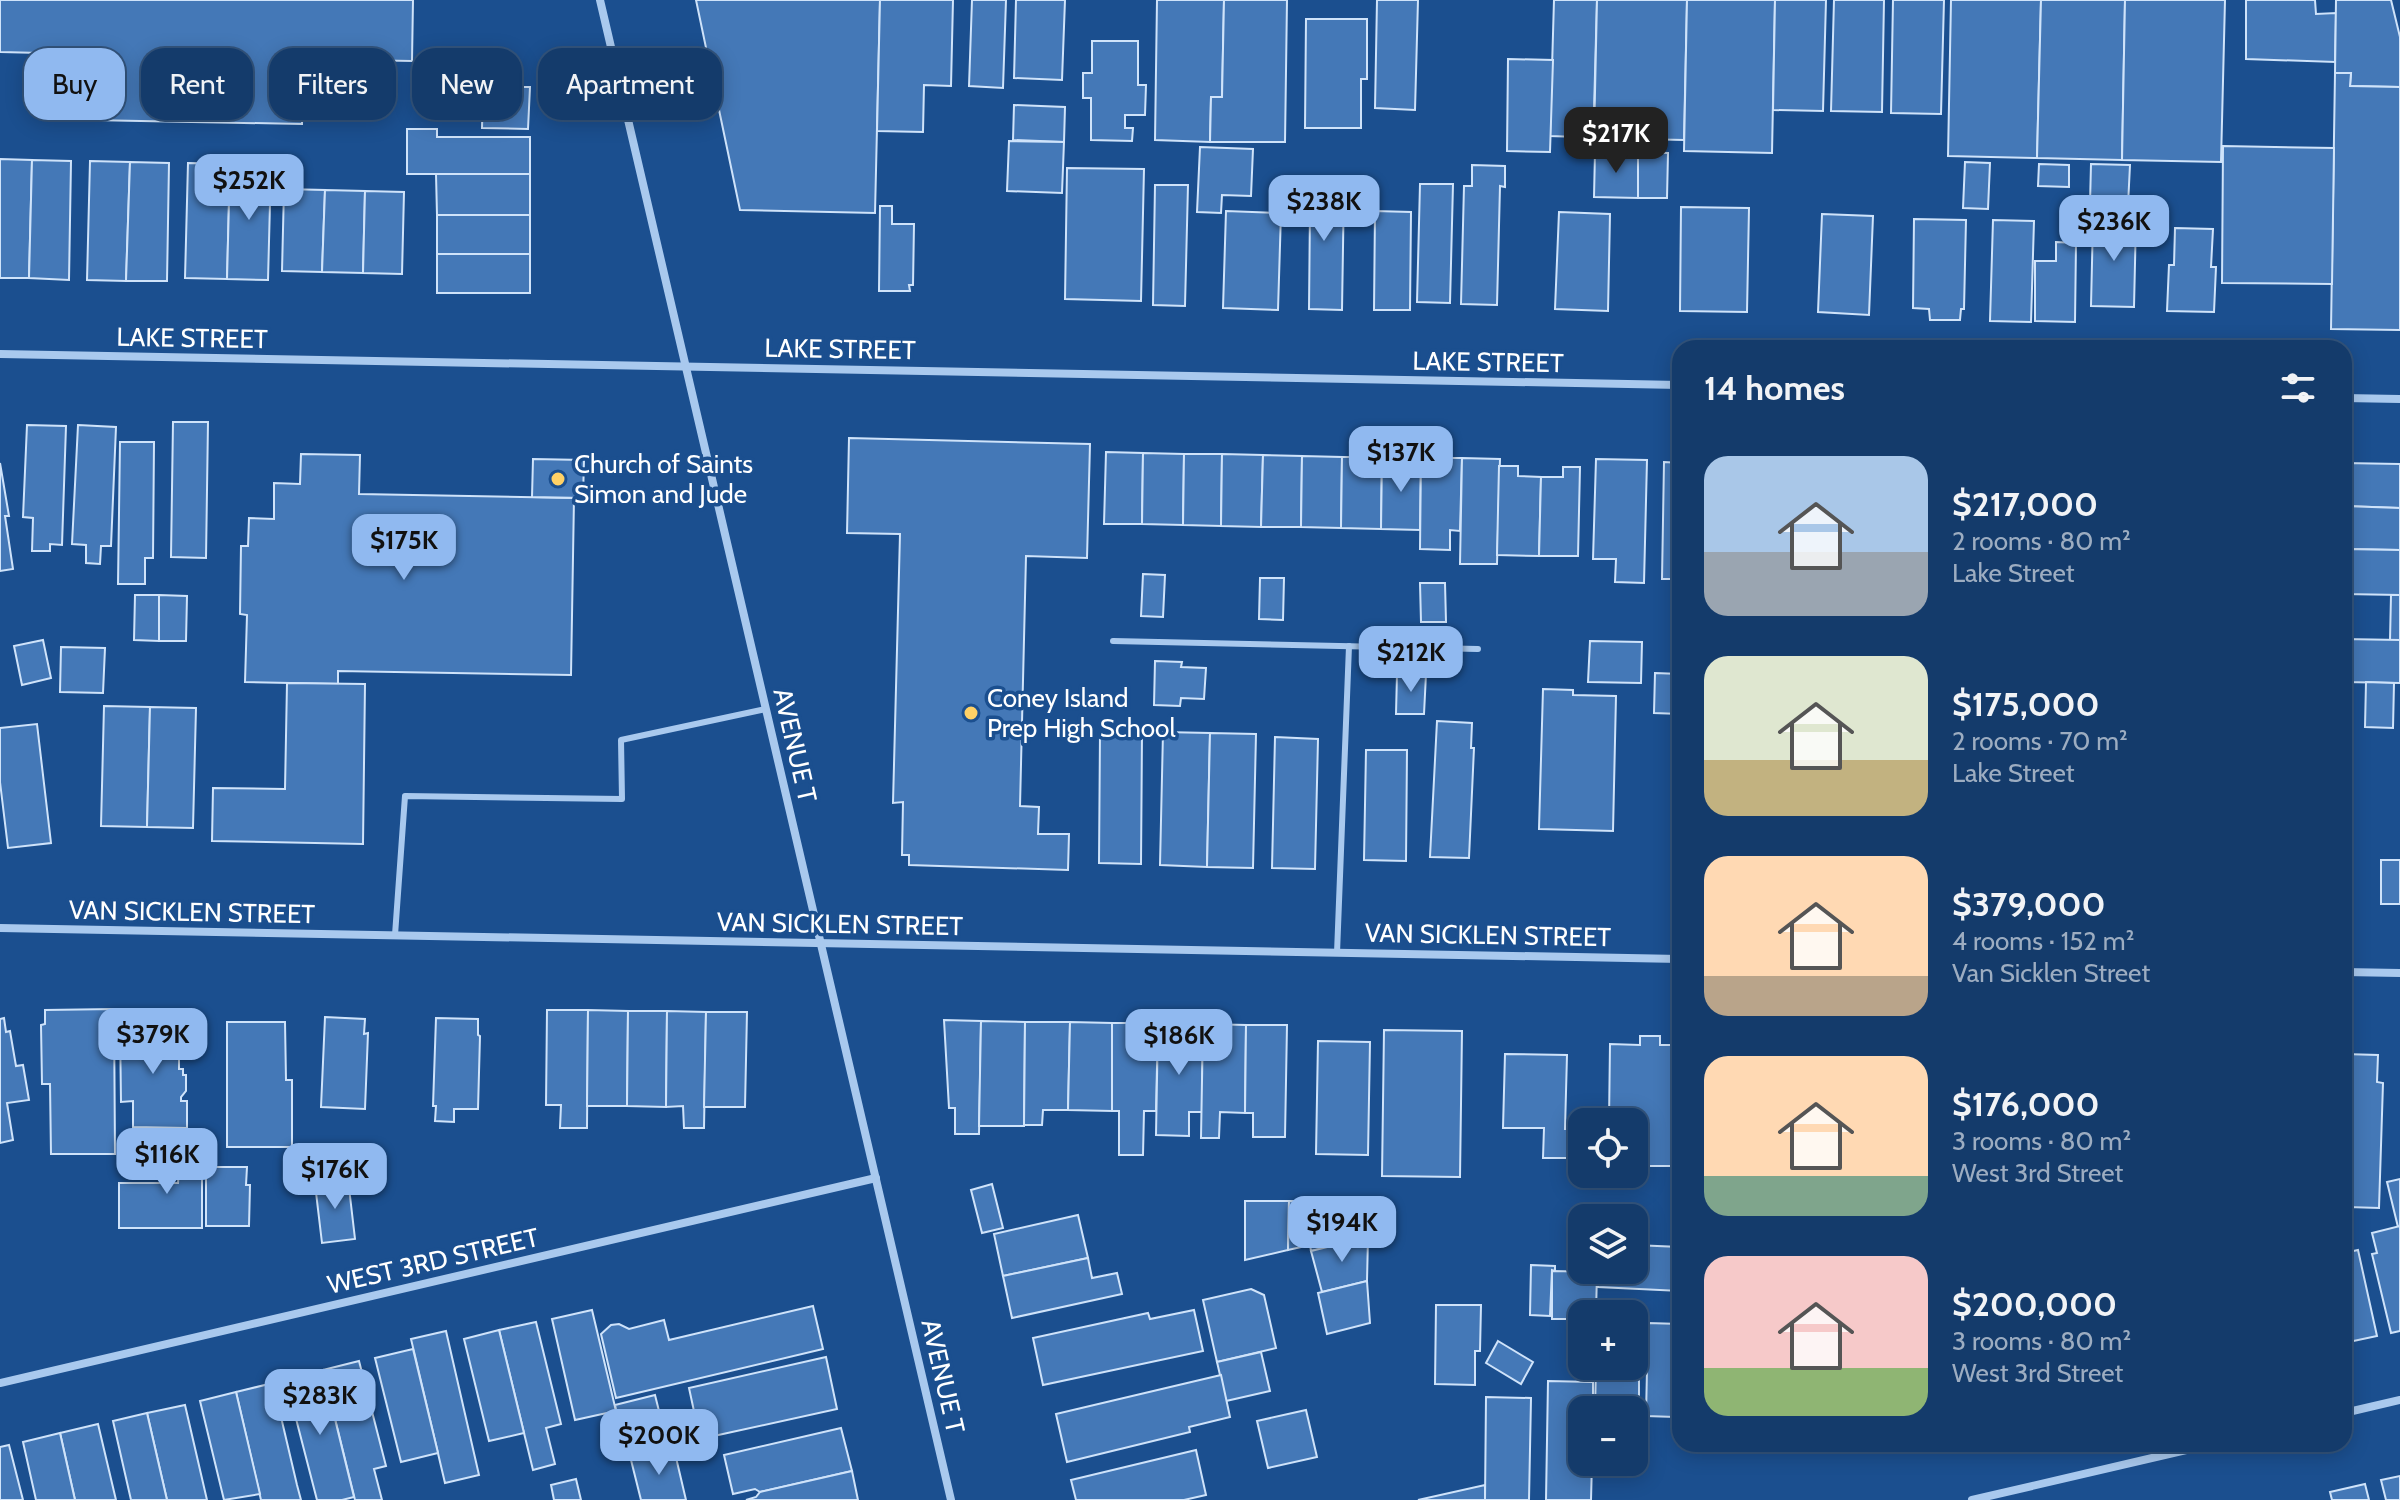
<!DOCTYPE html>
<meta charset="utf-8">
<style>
body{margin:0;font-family:Cabin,sans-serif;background:#1d4271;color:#f1f3f6;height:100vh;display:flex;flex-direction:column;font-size:30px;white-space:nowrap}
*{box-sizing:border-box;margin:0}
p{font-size:26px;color:#9dadc1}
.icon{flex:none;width:44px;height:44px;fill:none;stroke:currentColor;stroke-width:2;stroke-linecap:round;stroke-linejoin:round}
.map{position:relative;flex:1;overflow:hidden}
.panel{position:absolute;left:1672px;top:340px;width:680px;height:1112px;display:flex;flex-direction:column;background:#143b6b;border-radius:24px;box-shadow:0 4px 20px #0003,0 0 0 2px #33557e}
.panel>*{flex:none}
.hud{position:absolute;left:24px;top:48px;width:760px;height:72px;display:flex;gap:16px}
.fabs{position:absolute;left:1568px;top:1108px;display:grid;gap:16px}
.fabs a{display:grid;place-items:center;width:80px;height:80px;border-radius:16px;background:#143b6b;box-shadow:0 4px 20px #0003,0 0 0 2px #33557e;font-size:40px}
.price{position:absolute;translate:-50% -68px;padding:0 18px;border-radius:16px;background:#90b9f0;color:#111;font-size:26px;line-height:52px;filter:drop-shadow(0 2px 4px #0008)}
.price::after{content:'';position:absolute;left:50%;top:48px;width:24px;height:18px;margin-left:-12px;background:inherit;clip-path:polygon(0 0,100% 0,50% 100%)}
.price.current{background:#222;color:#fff}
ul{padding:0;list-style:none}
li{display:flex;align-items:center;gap:24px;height:200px;padding:0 32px}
li span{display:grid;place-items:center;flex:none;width:224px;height:160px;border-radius:24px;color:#555}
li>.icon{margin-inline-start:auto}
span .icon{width:96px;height:96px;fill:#fffc;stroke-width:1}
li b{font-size:34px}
h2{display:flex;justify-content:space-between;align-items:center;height:96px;padding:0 32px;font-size:34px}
.tag{padding:0 28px;border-radius:24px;background:#143b6b;box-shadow:0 4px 20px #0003,0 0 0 2px #33557e;font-size:28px;line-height:72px}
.tag.current{background:#90b9f0;color:#111}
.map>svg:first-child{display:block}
</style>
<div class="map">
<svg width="2400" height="1500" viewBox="0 0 2400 1500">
<rect width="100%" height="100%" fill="#1b4f8f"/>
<!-- building -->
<g fill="#4478b7" stroke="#cfe3fa" stroke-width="2">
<path d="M0,0h413l-1,61 -108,-2 -2,65 -263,-5 2,-66 -41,-1z"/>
<path d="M696,0h184l-5,213 -135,-3z"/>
<path d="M880,0h73l-2,86 -27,-1 -1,47 -46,-1z"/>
<path d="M972,0h34l-3,88 -34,-2z"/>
<path d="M1016,0h49l-3,80 -48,-2z"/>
<path d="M1157,0h67l-2,97h-11l-1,45 -55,-2z"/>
<path d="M1224,0h63l-2,142h-75l1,-45h11z"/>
<path d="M1377,0h41l-3,110 -40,-2z"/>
<path d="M1554,0h43l-3,111h-15l-1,26 -28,-1z"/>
<path d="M1597,0h90l-3,140 -90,-2z"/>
<path d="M1687,0h88l-3,153 -88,-2z"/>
<path d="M1775,0h51l-3,111 -50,-1z"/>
<path d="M1834,0h50l-2,112 -51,-1z"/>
<path d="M1893,0h51l-3,114 -50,-1z"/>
<path d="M1951,0h90l-4,158 -89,-2z"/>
<path d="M2041,0h84l-3,160 -85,-2z"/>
<path d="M2125,0h100l-4,162 -99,-2z"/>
<path d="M2246,0h69l1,14 20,-1 -1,49 -89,-3z"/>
<path d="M2336,0h55l9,37v50l-50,-1 1,-13h-16z"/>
<path d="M1306,19h61v60h-6v49h-56z"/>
<path d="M1092,41h46v44h8l-1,30h-20v13h8l-1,13 -41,-1v-42h-8v-25h9z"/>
<path d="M1508,59l45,1 -3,92 -43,-1z"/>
<path d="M2335,73h16l-1,13 50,1v243l-69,-1z"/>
<path d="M483,87h47l-2,42 -46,-1z"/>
<path d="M1014,105l51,2 -1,35 -51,-2z"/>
<path d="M407,129h30v8h93v37h-123z"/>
<path d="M1009,141l55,1 -2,51 -55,-2z"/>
<path d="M2223,146l111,2 -2,136 -110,-1z"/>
<path d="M1200,147l53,2 -2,47 -29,-1 -1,18 -24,-1z"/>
<path d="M1595,152h43v46l-44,-1z"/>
<path d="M1638,152l30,1 -1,45h-29z"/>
<path d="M0,159l32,1 -3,118h-29z"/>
<path d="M32,160l39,1 -2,119 -40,-2z"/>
<path d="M90,161l40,1 -4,119 -39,-1z"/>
<path d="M130,162l39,1 -2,118h-41z"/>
<path d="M1965,162l25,1 -2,46 -25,-1z"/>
<path d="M188,163l42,1 -3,115 -42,-1z"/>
<path d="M230,164l41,1 -3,115 -41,-1z"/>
<path d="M2039,164l30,1v22l-31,-1z"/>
<path d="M2091,164l39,1 -2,40h-12l-1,15h-18l1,-16h-8z"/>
<path d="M1472,165l33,1v21l-5,-1 -3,119 -36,-1 3,-118h8z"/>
<path d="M1067,168l77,1 -3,132 -76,-2z"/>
<path d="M436,174h94v41h-93z"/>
<path d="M1295,184l49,1 -2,125 -33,-1 1,-100h-15z"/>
<path d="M1420,184h33l-3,119 -33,-1z"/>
<path d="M1155,185h33l-3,121 -32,-1z"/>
<path d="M284,189l41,1 -3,82 -40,-1z"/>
<path d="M325,190l40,1 -2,82 -41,-1z"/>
<path d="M365,191l39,1 -2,82 -39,-1z"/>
<path d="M880,206h12v18h22l-1,61h-4l1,6h-31z"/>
<path d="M1681,207l68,1 -2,104 -67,-1z"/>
<path d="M1226,211l55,2 -3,97 -55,-2z"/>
<path d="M1375,211l36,1 -1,98h-36z"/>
<path d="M1559,212l51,2 -2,97 -53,-2z"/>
<path d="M1822,214l51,2 -4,99 -51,-3z"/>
<rect x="437" y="215" width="93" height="39"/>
<path d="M1914,219l52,1 -2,89h-3l-1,11h-30l-1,-11 -16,-1z"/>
<path d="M1993,220l41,1 -3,101 -41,-1z"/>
<path d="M2093,220h43l-2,87 -43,-1z"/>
<path d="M2175,228l38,1 -2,38h5l-2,45 -47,-1 2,-46h5z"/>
<path d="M2056,242l20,1 -1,79 -40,-1v-60h21z"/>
<rect x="437" y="254" width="93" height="39"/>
<path d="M173,422h35l-2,136 -35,-1z"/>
<path d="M27,425l39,1 -4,119 -12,-1v7h-18l1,-33 -10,-1z"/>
<path d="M78,425l38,2 -5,119h-10l-1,18 -14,-1v-18l-14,-1z"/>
<path d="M849,438l241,6 -3,114 -61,-2 -6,250 19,1 -1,27h31l-1,36 -159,-5v-10h-7l1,-53 -10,1 7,-269 -53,-1z"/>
<path d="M120,442h34l-1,116h-8v26h-27z"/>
<path d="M1106,452l37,1 -1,71h-38z"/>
<path d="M1143,453l41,1 -1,71 -41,-1z"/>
<path d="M301,454l59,1 -1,39 215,4 -3,177 -233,-4v13l-93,-2 2,-67 -7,-1 1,-68h7l1,-28 25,1v-36l26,1z"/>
<path d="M1184,454h38l-1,72 -38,-1z"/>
<path d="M1222,454l41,1 -2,72 -40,-1z"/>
<path d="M1263,455l39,1 -1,71h-40z"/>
<path d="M1302,456l40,1 -1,71 -40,-1z"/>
<path d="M1342,457h40l-1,72 -40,-1z"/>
<path d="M1382,457l39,1 -1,72 -39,-1z"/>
<path d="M1421,458h41l-2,73 -10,-1v20l-30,-1z"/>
<path d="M1462,458l38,1 -3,105h-37z"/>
<path d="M533,459l51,1 -1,38 -51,-1z"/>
<path d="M1596,459l51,1 -3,123 -29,-1 1,-23h-23z"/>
<path d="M1664,462l16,1v116h-18z"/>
<path d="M0,463l9,53h-4l8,53 -13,2z"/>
<path d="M2344,463l56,1v44l-56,-2z"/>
<path d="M1499,466h19v10l23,1 -2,79 -42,-1z"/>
<path d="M1563,467h17l-2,89h-39l2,-79h22z"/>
<path d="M2344,506l56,2v42l-56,-1z"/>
<path d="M2344,549l56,1v45l-56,-1z"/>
<path d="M1143,574l22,1 -2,42 -22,-1z"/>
<path d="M1260,578h24l-1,42 -24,-1z"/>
<path d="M1420,583h25l1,39h-25z"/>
<path d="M135,595h24v46l-25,-1z"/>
<path d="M159,595l28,1 -1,45h-27z"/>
<path d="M2391,595h9v45h-10z"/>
<path d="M2344,639l56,1v43l-56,-1z"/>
<path d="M43,640l8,38 -29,7 -8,-39z"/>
<path d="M1590,641l52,1 -1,41 -53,-1z"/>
<path d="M61,647l44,1 -2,45 -43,-1z"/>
<path d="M1155,661l27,1 -1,5 25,1 -2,31 -23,-1 -1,8 -26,-1z"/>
<path d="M1655,673l25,1v40l-26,-1z"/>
<path d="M1397,674h29l-2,40h-28z"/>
<path d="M2366,682l28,1 -1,45 -28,-1z"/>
<path d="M287,683l78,1 -2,160 -151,-3 1,-53 72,1z"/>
<path d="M1543,689l30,1v5l43,1 -3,135 -74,-2z"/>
<path d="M104,706l46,1 -3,120 -46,-1z"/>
<path d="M150,707l46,1 -3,120 -46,-1z"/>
<path d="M1437,721l35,2 -1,25h3l-5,110 -39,-1z"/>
<path d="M37,724l14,119 -43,5 -8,-66v-54z"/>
<path d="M1163,732l47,1 -3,134 -47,-2z"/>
<path d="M1100,733l42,1 -1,130 -42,-1z"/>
<path d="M1210,733l46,1 -3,134 -46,-1z"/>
<path d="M1275,737l43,2 -3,130 -43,-1z"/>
<path d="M1366,750h41l-1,111 -42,-1z"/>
<rect x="2381" y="860" width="19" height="44"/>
<path d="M114,1009l1,145h-64l-1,-70h-8l-1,-59 4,-1v-14z"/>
<path d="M547,1010h41l-1,118h-27l1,-23h-15z"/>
<path d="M588,1010l40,1 -1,95h-40z"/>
<path d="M628,1011h39l-1,96 -39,-1z"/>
<path d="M667,1011l39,1 -2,116h-20l-1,-22 -17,1z"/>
<path d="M706,1012h41l-2,95h-41z"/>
<path d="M325,1017l40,2 -1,15 4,-1 -3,76 -44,-2z"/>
<path d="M4,1018l2,14 4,-1 6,35 7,-1 6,35 -22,3 6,37 -13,3v-124z"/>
<path d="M436,1018l42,1v16l2,1 -2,73h-24v13l-19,-1 1,-15h-3z"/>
<path d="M944,1020l37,1 -2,113h-24v-26h-6z"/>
<path d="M981,1021l44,1 -1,104h-45z"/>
<path d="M227,1022h58l1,58h6v67h-65z"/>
<path d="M1025,1022h45l-2,88h-25l-1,15h-18z"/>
<path d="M1070,1022l42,1v88l-44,-1z"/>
<path d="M1112,1023h46l-2,88h-12l-1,44h-24v-44h-7z"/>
<path d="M1158,1023l45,1 -1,88h-13v24l-33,-1z"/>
<path d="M1203,1024l43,1 -1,88 -25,-1 -1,26h-18z"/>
<path d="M120,1025h59v44h4v6h3v16l-5,6v4h6v27l-54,-1v-26l-12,1z"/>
<path d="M1246,1025h41l-2,112h-32v-24h-8z"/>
<path d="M1384,1030l78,1 -2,146 -78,-1z"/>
<path d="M1640,1036h20v9h20v121h-46v-44h-25l1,-78 30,1z"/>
<path d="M1318,1041l52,1 -2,113 -52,-1z"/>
<path d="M1505,1054l62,1 -2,74h9l-1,29h-30l1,-30h-41z"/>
<path d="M2344,1054l34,1 -1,27 6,1 -4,125 -31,-1 -1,18h-3z"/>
<path d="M181,1138h21v90h-83v-45h59z"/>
<path d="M206,1167h41l-1,18h4l-1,41h-43z"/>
<path d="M348,1179l7,60 -33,4 -7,-59z"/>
<path d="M2400,1179v47l-2,1 -11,-45z"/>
<path d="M992,1184l11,44 -21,5 -11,-43z"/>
<path d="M1245,1201h44l-1,49 -43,10z"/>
<path d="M1289,1201l40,1v13h41v18h-15v8l-44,10 -1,-6 -22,5z"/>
<path d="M1078,1215l10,43 -85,18 -9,-42z"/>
<path d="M2400,1226v105l-9,2 -19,-79 5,-1 -5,-20z"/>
<path d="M1368,1237l-1,44 -45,11 -11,-41z"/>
<path d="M1634,1245l46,2v44l-82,-4v-17h36z"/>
<path d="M2358,1250l19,86 -33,7v-90z"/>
<path d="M1088,1258l4,20 25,-5 5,21 -110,24 -9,-42z"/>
<path d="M1531,1265l24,1v5l-3,-1 -2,46 -20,-1z"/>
<path d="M1552,1271l45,1 -1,42h-14v5h-30z"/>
<path d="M1367,1281l3,42 -43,11 -9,-41z"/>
<path d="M1251,1289l13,6 12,53 -59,14 -14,-62z"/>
<path d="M1436,1305h45l-1,46h-5v34l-40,-1z"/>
<path d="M813,1306l10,43 -207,49 -15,-64 10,-9 8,-1 10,5 35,-9 5,20z"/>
<path d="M592,1310l24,101 -41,9 -23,-101z"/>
<path d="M1194,1310l9,41 -160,34 -10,-47 115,-25 2,6z"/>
<path d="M536,1322l25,102 -15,4 9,36 -22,6 -34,-140z"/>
<path d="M1648,1323l32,1v79h-4l-1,14 -29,-1z"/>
<path d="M499,1330l25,103 -35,8 -25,-102z"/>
<path d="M446,1331l33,144 -34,8 -34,-144z"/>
<path d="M1634,1333h5v78l-44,-1 1,-44h38z"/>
<path d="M1498,1341l35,21 -12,22 -35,-21z"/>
<path d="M413,1349l25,104 -37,9 -26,-104z"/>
<path d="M1261,1352l9,39 -44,10 -9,-39z"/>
<path d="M826,1357l11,52 -137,30 -11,-51z"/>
<path d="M359,1361l27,105 -12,3 8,31h-27l-32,-130z"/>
<path d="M323,1370l31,127 -12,3h-25l-31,-120z"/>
<path d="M1221,1375l9,42 -41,10 1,5 -123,30 -11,-48z"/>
<path d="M1548,1381l45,1v28h-11v52h10l-1,38h-45z"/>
<path d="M273,1383l24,102 4,15h-40l-25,-108z"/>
<path d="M236,1392l24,102 -36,6 -24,-99z"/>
<path d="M655,1395l10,40 -41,10 -9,-40z"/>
<path d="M1486,1397l45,1 -2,102h-44z"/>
<path d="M185,1405l22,95h-40l-20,-87z"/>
<path d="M1306,1410l11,47 -49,11 -11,-47z"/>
<path d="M147,1413l20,87h-36l-18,-79z"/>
<path d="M98,1424l18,76h-41l-15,-67z"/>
<path d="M841,1428l11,43 -92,21 -5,-3 -22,5 -9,-39z"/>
<path d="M60,1433l15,67h-39l-13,-58z"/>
<path d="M9,1445l14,55h-23v-53z"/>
<path d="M674,1449l12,51h-45l-10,-40z"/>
<path d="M1196,1450l10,45 -22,5h-108l-5,-20z"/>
<path d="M852,1471l6,29h-112l10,-3 4,-5z"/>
<path d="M2400,1476v24h-14l-5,-20z"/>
<path d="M576,1479l5,21h-27l-3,-15z"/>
<path d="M2365,1484l4,16h-37l-2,-8z"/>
<path d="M1485,1485v15h-67z"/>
</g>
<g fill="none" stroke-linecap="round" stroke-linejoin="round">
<!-- lane -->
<g stroke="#a9c9ee" stroke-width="6">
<path d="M1113,641l365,8"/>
<path d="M395,935l10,-139 217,3 -1,-59 145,-31"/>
<path d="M1337,953l12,-307"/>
</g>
<!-- street -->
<g stroke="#a9c9ee" stroke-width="8">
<path d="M600,0l351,1500"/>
<path d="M0,354l1680,31"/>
<path d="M2344,398l56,1"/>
<path d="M0,928l1680,31"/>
<path d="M2344,972l56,1"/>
<path d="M0,1383l876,-205"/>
<path d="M2344,1413l56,-13"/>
<path d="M1972,1500l240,-56"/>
</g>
</g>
<!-- markers -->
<g fill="#ffd166" stroke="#1b4f8f" stroke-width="3">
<circle cx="558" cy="479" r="8"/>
<circle cx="971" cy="713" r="8"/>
</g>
<g text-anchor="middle" stroke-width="7" stroke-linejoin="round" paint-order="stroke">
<!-- street labels -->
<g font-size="26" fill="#fff" stroke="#1b4f8f">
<text transform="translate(192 338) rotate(1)" y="9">LAKE STREET</text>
<text transform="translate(840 349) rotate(1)" y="9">LAKE STREET</text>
<text transform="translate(1488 362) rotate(1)" y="9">LAKE STREET</text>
<text transform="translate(795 745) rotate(77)" y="9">AVENUE T</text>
<text transform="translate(192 912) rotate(1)" y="9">VAN SICKLEN STREET</text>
<text transform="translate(840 924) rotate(1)" y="9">VAN SICKLEN STREET</text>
<text transform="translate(1488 935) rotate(1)" y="9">VAN SICKLEN STREET</text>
<text transform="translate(433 1261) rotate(-13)" y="9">WEST 3RD STREET</text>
<text transform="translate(943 1376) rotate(77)" y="9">AVENUE T</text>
</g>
<!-- poi labels -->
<g font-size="26" fill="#fff" stroke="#1b4f8f" text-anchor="start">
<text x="574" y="473">Church of Saints<tspan x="574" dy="30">Simon and Jude</tspan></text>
<text x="987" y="707">Coney Island<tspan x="987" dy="30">Prep High School</tspan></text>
</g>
</g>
</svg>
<div class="fabs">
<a><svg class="icon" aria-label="locate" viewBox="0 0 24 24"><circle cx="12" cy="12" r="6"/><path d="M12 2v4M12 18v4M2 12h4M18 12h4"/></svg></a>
<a><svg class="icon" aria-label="layers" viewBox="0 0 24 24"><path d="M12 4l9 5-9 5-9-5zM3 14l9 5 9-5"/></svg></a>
<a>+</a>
<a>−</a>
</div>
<b class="price current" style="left:1616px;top:175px">$217K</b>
<b class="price" style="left:249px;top:222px">$252K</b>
<b class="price" style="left:1324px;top:243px">$238K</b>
<b class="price" style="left:2114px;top:263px">$236K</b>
<b class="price" style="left:1401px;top:494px">$137K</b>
<b class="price" style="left:404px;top:582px">$175K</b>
<b class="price" style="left:1411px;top:694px">$212K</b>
<b class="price" style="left:153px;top:1076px">$379K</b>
<b class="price" style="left:1179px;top:1077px">$186K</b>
<b class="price" style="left:167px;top:1196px">$116K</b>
<b class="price" style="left:335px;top:1211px">$176K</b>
<b class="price" style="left:1342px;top:1264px">$194K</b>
<b class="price" style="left:320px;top:1437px">$283K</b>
<b class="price" style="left:659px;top:1477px">$200K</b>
<div class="hud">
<a class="tag current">Buy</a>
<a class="tag">Rent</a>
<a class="tag">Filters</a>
<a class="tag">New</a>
<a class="tag">Apartment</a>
</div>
<section class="panel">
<h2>14 homes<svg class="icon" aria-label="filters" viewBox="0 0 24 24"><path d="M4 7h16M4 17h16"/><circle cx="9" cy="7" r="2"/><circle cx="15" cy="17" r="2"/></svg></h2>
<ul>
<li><span style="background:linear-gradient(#a9c7e8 60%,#9aa5b1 0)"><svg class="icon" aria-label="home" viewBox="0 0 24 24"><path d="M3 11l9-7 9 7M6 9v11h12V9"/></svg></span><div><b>$217,000</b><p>2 rooms · 80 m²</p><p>Lake Street</p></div></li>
<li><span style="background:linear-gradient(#dfe7d0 65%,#c2b280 0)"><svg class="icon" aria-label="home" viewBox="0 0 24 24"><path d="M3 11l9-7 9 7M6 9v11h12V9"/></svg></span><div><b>$175,000</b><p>2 rooms · 70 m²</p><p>Lake Street</p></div></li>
<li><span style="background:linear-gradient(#ffd9b3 75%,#b9a48a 0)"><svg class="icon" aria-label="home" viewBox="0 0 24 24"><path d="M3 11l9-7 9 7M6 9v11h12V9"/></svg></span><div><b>$379,000</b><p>4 rooms · 152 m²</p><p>Van Sicklen Street</p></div></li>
<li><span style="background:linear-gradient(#ffd9b3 75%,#7fa58c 0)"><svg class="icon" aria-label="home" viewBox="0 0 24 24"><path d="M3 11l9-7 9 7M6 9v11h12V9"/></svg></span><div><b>$176,000</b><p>3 rooms · 80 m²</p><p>West 3rd Street</p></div></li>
<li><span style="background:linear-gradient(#f6c9c9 70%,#8fb573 0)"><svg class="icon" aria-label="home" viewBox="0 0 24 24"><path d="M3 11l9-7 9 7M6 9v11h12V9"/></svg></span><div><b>$200,000</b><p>3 rooms · 80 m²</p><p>West 3rd Street</p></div></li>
</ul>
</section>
</div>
